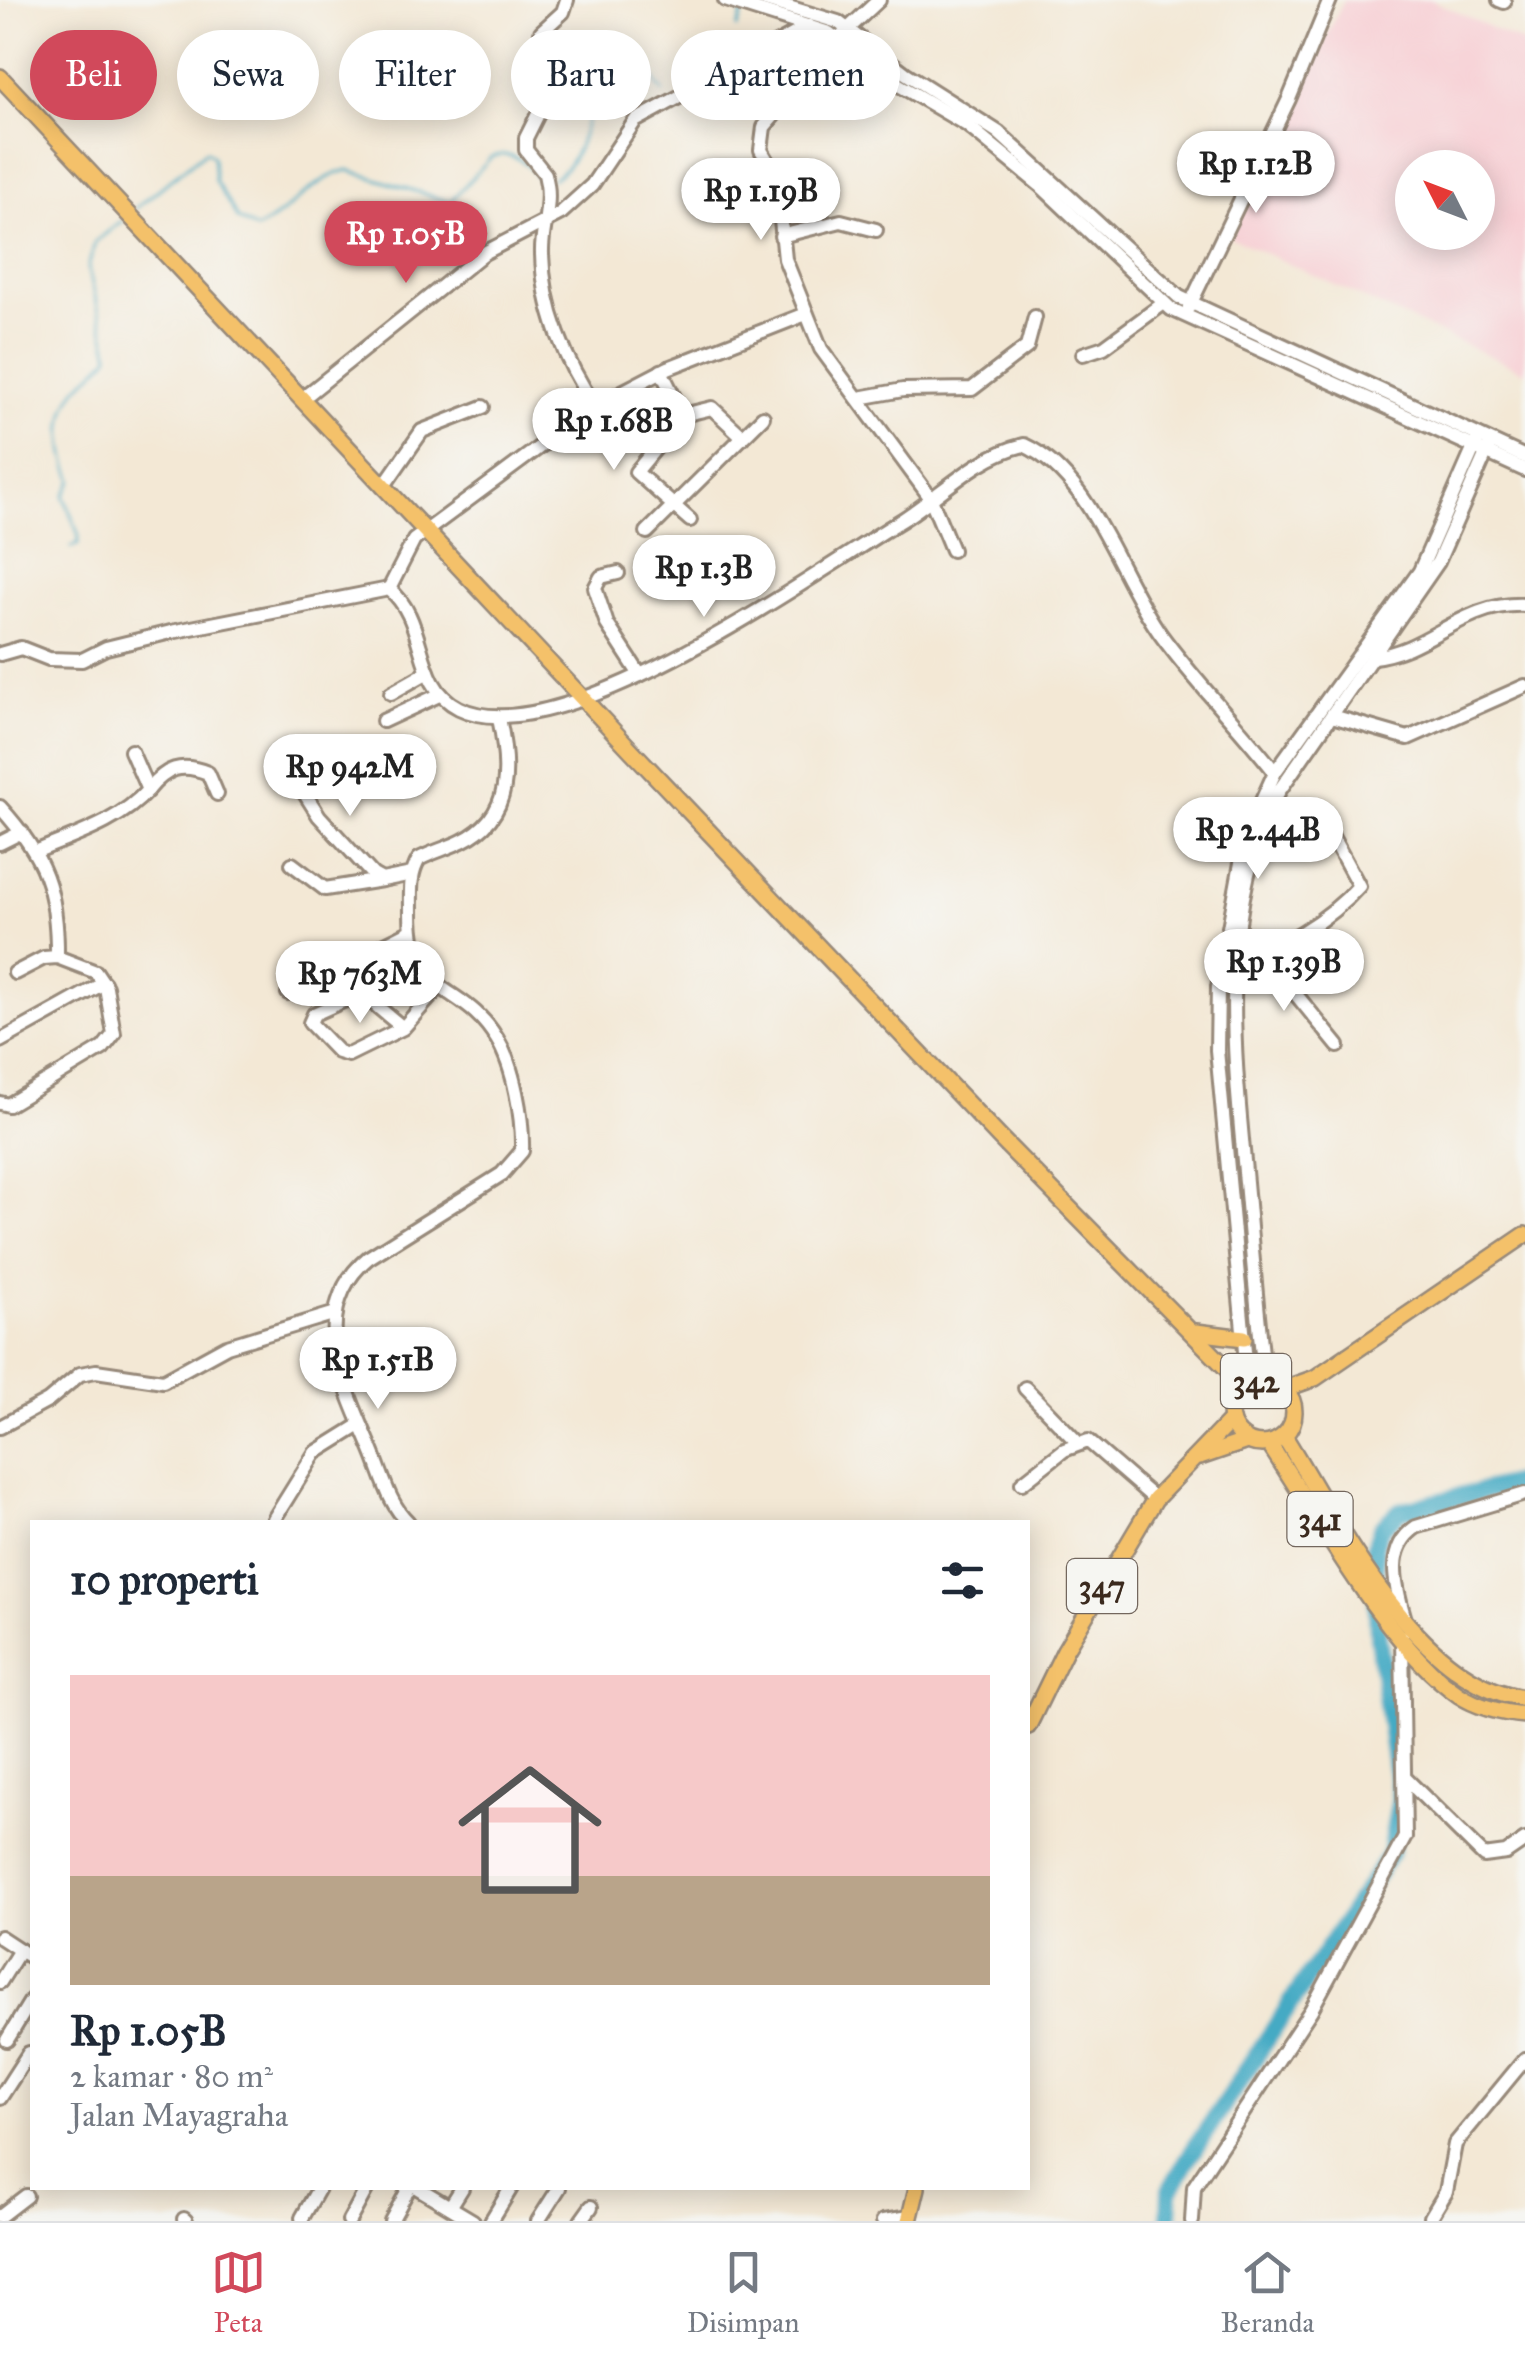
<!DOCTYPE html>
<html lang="id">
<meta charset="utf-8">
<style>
body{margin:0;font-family:"IM FELL Great Primer",serif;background:#f2f2f3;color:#1f2937;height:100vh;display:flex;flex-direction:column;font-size:38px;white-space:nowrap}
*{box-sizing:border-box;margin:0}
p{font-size:32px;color:#747a83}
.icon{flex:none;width:55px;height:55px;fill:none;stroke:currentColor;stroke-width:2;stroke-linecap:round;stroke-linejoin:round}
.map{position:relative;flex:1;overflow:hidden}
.details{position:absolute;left:30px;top:1520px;width:1000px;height:670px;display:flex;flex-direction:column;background:#fff;border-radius:0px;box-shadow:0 5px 25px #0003}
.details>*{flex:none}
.hud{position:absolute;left:30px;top:30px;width:1000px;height:90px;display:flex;gap:20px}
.needle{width:65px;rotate:312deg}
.buttons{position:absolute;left:1395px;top:150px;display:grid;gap:20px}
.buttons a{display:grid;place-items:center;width:100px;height:100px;border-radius:50%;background:#fff;box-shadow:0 5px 25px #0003;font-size:50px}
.price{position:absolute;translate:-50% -85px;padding:0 22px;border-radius:35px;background:#fff;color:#222;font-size:32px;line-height:65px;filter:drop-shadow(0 2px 5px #0008)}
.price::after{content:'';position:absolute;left:50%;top:60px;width:30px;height:22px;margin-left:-15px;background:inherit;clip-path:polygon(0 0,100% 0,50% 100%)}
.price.active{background:#d1495b;color:#fff}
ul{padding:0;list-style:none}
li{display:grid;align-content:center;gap:20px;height:530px;padding:0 40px}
li span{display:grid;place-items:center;height:310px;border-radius:0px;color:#555}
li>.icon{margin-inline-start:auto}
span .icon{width:180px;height:180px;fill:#fffc;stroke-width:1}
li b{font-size:42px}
h2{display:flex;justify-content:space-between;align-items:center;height:120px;padding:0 40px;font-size:42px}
.pill{padding:0 35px;border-radius:45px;background:#fff;box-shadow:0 5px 25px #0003;font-size:35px;line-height:90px}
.pill.active{background:#d1495b;color:#fff}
.tabs{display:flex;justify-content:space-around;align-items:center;height:140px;border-top:2px solid #e0e1e3;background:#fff;font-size:28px;color:#747a83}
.tabs a{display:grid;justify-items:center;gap:5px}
.tabs .active{color:#d1495b}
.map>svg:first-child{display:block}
</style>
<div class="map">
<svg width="1525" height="2221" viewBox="0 0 1525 2221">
<rect width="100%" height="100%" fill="#f6f6f2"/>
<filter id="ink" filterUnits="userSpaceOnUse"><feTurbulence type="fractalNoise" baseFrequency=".01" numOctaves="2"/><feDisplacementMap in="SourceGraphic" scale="20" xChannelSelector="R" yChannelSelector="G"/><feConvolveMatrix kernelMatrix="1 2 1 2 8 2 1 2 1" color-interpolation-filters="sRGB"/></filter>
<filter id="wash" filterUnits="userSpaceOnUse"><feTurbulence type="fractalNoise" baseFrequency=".0048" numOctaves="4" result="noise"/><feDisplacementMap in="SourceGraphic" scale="40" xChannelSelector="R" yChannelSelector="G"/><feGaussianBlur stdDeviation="2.25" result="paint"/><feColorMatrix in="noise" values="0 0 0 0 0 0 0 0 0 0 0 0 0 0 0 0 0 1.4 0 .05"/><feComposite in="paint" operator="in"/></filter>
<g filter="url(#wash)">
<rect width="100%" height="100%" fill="#f3e8d5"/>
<!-- built -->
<path fill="#f7cfd4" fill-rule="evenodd" d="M1344,0h88l93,44v328l-295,-135zM1412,168h66v64h-66z"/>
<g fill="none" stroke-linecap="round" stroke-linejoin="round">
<!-- stream -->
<g stroke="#44aac4" stroke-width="2.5">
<path d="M737,28l6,-18"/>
<path d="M552,179c48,-28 12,-91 99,-104l12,17"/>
<path d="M136,208l70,-57 7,6 2,24 23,38 18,10c35,-16 53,-49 92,-59l102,32 41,-45c21,-8 36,6 48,22"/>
<path d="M71,547l7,-3 1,-8 -15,-40 9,-16c-12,-29 -17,-64 4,-91 10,-12 24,-20 33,-34l-22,-87 7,-26 27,-21"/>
</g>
<!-- river -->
<path stroke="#44aac4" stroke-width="18" d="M1169,2221l1,-31 19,-33 201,-303 10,-56 -22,-161 -3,-91 6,-18 19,-17 125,-30"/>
</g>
</g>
<g filter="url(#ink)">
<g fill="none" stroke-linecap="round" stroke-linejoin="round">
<defs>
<g id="minor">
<path d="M567,0l-4,12 -22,20 3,70 -18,36v12l19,24 2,10c4,23 -6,47 -5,70 1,53 23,108 53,152"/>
<path d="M725,0l104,33 70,52 68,40 73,60 131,124 354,161"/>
<path d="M765,0l73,22 67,51 93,59 181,165 346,160"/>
<path d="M879,0l-31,29 -84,98 -3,23 12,20 5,22 7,67 36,90 109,148 22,53"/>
<path d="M1499,0l5,2"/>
<path d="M781,236l60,-15 35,9"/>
<path d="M1189,307l100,-208 41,-99"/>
<path d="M1083,354l21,-7 60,-44"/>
<path d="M661,371l22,44"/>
<path d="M859,398l44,-8 69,-1 55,-42 8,-30"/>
<path d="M302,399l182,-146 77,-40 31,-28 43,-64 174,-95"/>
<path d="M383,487l39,-56 61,-24"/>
<path d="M690,520l-54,-48 47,-57 29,-7 30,28"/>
<path d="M647,532l116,-115"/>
<path d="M618,573l-17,4 -6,11 12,36 33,51"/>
<path d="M389,589l25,-49 181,-134 73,-38 138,-54"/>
<path d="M0,654l21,-6 28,11 33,1 24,-12 65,-16 218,-43c40,32 23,96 70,119 100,49 356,-135 443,-188 41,-26 73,-63 122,-75 69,32 93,129 137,190 35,48 77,90 114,137"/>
<path d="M1373,657c57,-6 89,-55 152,-52"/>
<path d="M391,693l37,-21"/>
<path d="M1332,716l76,22 117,-52"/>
<path d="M383,721l56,-26"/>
<path d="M290,770l29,46 54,59 9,5 30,-6"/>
<path d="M148,790c18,-22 33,-28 60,-17l9,21"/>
<path d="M0,807c45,49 58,85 57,150"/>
<path d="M0,843l22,-11"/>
<path d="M35,852c38,-16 85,-30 113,-62l-17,-39"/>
<path d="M292,864l33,25 57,-9"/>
<path d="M1263,954l75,92"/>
<path d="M1236,961c43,-11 93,-41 123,-75l-36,-66"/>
<path d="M288,993l123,-62"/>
<path d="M403,1028l-42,-35 -47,21 -4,9 28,29 10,3 55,-27 36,-41"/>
<path d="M0,1041l104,-58"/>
<path d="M0,1103l8,2 95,-57 11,-14 -8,-47 -10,-15 -39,-15 -13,1 -29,15"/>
<path d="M1265,1380c-8,-66 -13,-132 -19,-198 -12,-128 -30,-273 33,-391l159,-229 53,-120"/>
<path d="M1248,1384l-31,-334 1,-63 28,-151 29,-64 145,-201 59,-135"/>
<path d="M1025,1388l52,54"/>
<path d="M0,1427l48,-26 32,-27 16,-3 67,10 64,-35 109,-33"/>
<path d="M1022,1483l42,-33 24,-9 67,58"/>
<path d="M274,1519l41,-66 45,-28"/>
<path d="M408,1522c-19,-18 -25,-45 -35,-69 -26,-63 -69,-141 -5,-195l134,-84 20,-23c1,-33 -8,-84 -25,-112 -35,-59 -86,-37 -86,-127 0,-18 -2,-37 8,-53 13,-7 29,-11 43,-18 52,-25 47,-76 37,-123"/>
<path d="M1404,1616c-9,-31 -19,-68 12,-89l109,-33"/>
<path d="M1405,1778l79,78 22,-3 19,-13"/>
<path d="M0,1937l32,21"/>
<path d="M0,1982l20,-32"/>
<path d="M7,2040l25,-41"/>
<path d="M0,2098l29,-45"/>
<path d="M418,2188l55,33"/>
<path d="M450,2207l12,-19"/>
<path d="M0,2216l26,-20"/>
<path d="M1431,2217l15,-25 9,-48 70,-85"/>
<path d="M302,2218l17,-30"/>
<path d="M184,2219l2,2"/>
<path d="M349,2221l18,-33"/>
<path d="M391,2221l18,-33"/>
<path d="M491,2221l20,-33"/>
<path d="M538,2221l21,-33"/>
<path d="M581,2221l10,-14"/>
<path d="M883,2221l27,-4"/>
<path d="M1192,2221l2,-34 117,-177 94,-173 -3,-201"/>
</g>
<g id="major">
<path d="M0,77l631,673 370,389 243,247"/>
<path d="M1196,1332l48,6"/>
<circle cx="1262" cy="1412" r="32"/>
<path d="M1284,1389l31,-11 210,-143"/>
<path d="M1284,1436c53,85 131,249 241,262"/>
<path d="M1269,1444c50,74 118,202 190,251 20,13 43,18 66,20"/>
<path d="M1200,1457l47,-16"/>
<path d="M1028,1726l37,-76 90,-151 76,-79"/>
<path d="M909,2221l8,-33"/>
</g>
</defs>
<!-- minor casing -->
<use href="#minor" stroke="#97897a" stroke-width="18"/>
<!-- major casing -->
<use href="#major" stroke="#97897a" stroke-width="20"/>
<!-- minor -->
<use href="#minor" stroke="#fff" stroke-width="12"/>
<!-- major -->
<use href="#major" stroke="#f4c16b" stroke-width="15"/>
</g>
</g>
<g text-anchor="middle" stroke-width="9" stroke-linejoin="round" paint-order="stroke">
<!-- shield labels -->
<g fill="#f6f6f2" stroke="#73675e" stroke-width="2.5">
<rect x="1221" y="1354" width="70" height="54" rx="8"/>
<rect x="1287.5" y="1492" width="65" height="54" rx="8"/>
<rect x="1067" y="1559" width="70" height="54" rx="8"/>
</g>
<g font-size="32" font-weight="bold" fill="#3b2a1e">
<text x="1256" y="1392">342</text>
<text x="1320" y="1530">341</text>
<text x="1102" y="1597">347</text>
</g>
</g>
</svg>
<div class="buttons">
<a><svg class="needle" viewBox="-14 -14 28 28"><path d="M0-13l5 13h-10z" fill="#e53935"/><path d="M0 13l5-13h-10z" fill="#747a83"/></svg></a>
</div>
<b class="price" style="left:1256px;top:216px">Rp 1.12B</b>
<b class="price" style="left:761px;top:243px">Rp 1.19B</b>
<b class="price active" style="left:406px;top:286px">Rp 1.05B</b>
<b class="price" style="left:614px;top:473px">Rp 1.68B</b>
<b class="price" style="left:704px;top:620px">Rp 1.3B</b>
<b class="price" style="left:350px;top:819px">Rp 942M</b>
<b class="price" style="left:1258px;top:882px">Rp 2.44B</b>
<b class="price" style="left:1284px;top:1014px">Rp 1.39B</b>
<b class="price" style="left:360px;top:1026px">Rp 763M</b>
<b class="price" style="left:378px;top:1412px">Rp 1.51B</b>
<div class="hud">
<a class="pill active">Beli</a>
<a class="pill">Sewa</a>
<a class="pill">Filter</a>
<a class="pill">Baru</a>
<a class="pill">Apartemen</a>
</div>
<section class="details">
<h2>10 properti<svg class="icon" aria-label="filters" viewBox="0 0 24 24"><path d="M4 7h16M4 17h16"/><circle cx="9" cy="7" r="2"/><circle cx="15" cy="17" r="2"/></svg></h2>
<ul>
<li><span style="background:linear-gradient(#f6c9c9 65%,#b9a48a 0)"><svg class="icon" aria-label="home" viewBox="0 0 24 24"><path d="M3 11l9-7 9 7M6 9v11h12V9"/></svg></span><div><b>Rp 1.05B</b><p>2 kamar · 80 m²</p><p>Jalan Mayagraha</p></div></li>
</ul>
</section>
</div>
<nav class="tabs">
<a class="active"><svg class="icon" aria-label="map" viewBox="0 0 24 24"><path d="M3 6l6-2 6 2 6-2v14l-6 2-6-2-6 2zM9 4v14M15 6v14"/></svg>Peta</a>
<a><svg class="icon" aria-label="saved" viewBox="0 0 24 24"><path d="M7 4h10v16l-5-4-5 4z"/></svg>Disimpan</a>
<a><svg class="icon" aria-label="home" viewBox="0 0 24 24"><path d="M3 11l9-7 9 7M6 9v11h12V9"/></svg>Beranda</a>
</nav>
